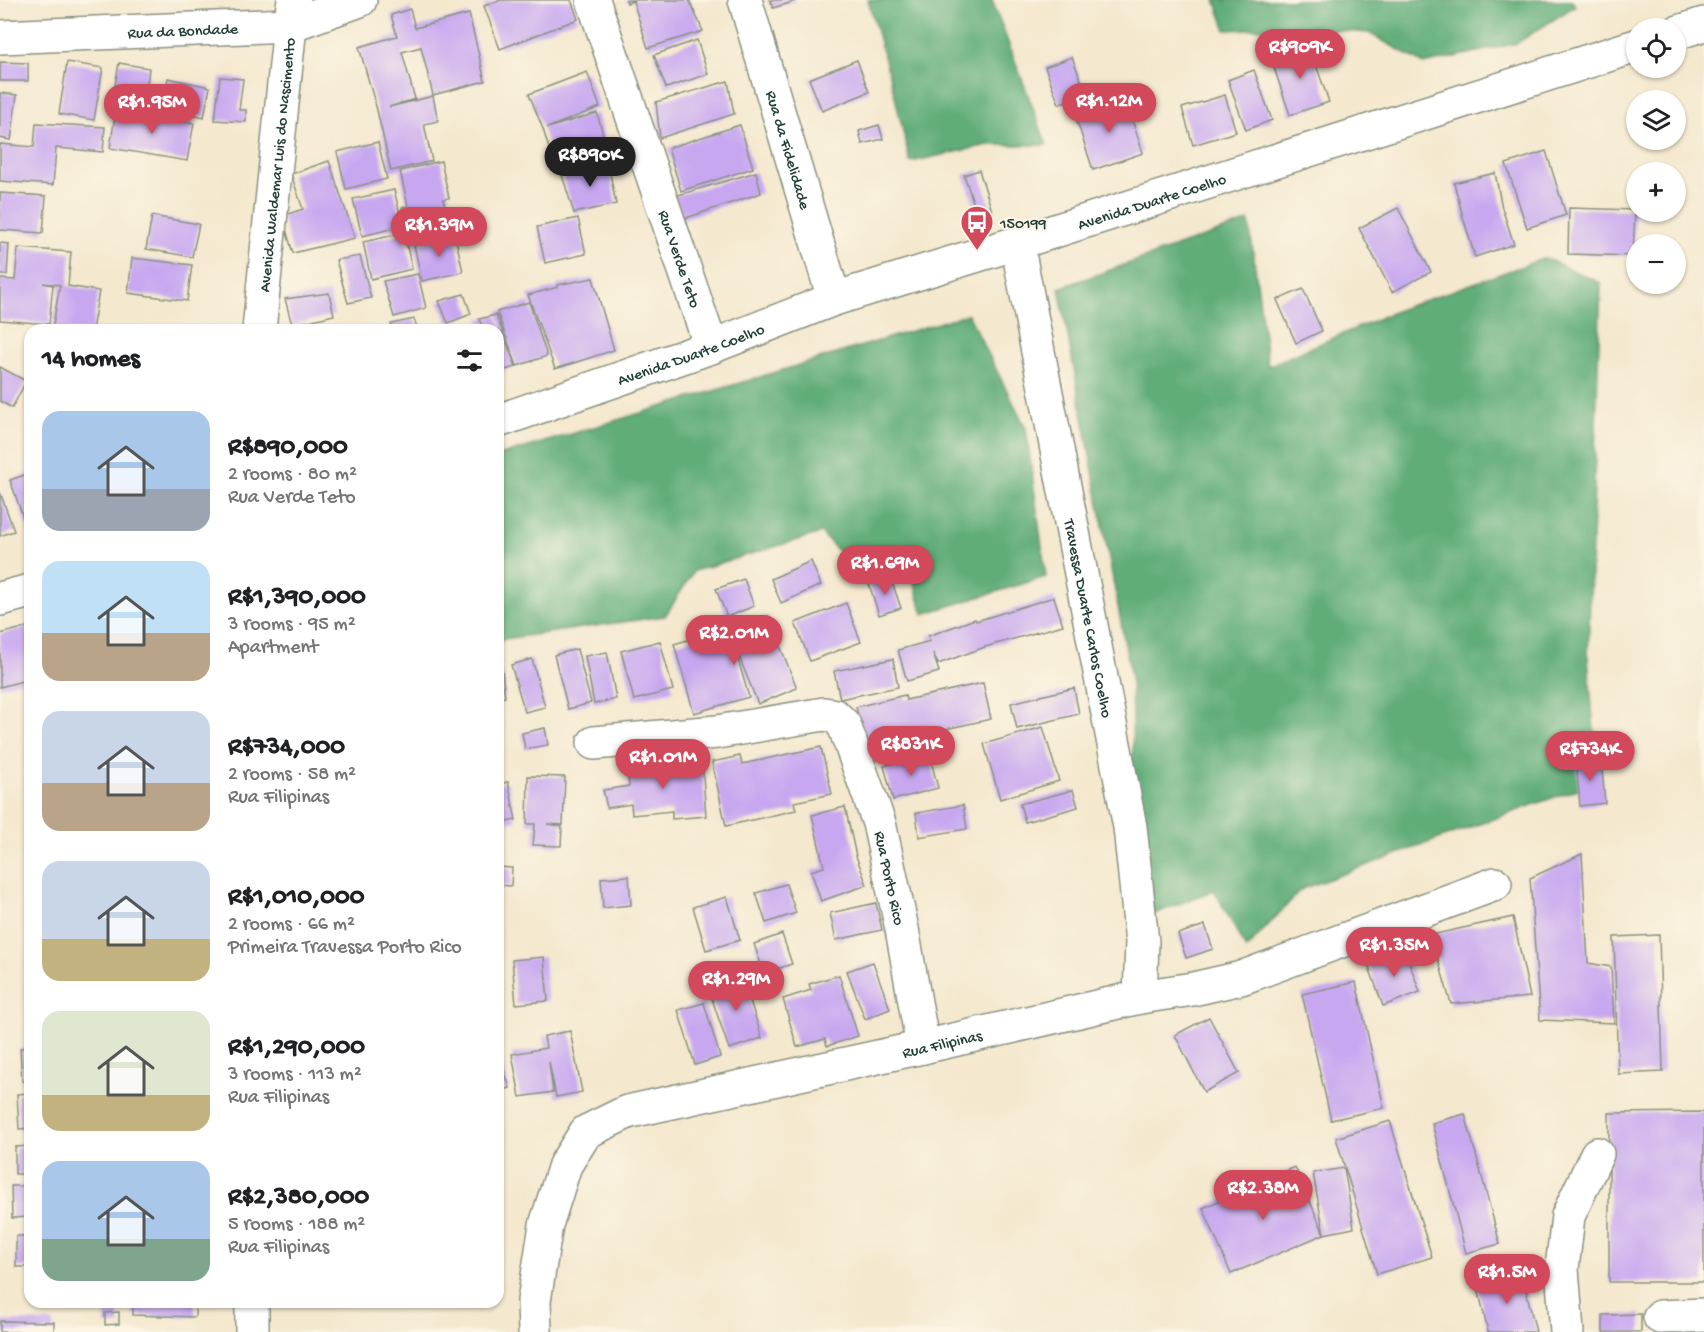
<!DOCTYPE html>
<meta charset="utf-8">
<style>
body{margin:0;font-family:"Gochi Hand",sans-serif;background:#f2f2f2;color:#202124;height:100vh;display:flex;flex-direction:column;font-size:22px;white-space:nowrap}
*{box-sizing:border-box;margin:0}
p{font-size:20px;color:#757577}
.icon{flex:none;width:33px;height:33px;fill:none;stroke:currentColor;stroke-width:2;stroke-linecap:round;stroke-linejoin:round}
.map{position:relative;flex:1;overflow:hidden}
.panel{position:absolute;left:24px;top:324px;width:480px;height:984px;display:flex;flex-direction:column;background:#fff;border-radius:18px;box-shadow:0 2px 4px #0004}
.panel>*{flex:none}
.controls{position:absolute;left:1626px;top:18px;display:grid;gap:12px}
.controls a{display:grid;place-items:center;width:60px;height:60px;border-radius:50%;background:#fff;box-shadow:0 2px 4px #0004;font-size:30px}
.price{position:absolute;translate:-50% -51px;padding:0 14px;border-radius:21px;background:#d1495b;color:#fff;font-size:20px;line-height:39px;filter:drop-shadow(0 2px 3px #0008)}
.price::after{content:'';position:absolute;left:50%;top:36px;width:18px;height:14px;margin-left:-9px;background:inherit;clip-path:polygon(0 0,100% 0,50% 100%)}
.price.current{background:#222;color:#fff}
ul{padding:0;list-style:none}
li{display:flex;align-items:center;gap:18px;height:150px;padding:0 18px}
li span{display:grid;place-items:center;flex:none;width:168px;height:120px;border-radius:18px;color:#555}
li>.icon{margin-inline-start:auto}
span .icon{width:72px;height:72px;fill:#fffc;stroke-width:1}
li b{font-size:26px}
h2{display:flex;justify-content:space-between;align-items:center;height:72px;padding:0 18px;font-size:26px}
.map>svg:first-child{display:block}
</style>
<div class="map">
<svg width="1704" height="1332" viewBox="0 0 1704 1332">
<rect width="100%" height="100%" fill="#fcf5e5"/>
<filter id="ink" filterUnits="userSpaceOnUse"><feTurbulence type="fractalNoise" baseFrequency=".0167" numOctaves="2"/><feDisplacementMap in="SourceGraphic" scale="12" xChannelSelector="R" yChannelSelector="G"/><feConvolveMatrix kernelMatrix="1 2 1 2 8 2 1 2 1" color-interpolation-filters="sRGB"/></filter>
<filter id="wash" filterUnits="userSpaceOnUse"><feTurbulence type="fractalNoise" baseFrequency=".008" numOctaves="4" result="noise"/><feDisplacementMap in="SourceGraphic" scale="24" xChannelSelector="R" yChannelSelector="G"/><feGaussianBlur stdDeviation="1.35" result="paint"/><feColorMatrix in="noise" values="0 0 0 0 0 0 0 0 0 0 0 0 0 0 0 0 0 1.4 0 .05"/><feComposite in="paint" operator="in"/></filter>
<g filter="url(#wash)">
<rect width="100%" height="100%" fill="#f4e8ce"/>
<!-- forest -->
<g fill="#60ad78" stroke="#407556" stroke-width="1.5">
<path d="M868,0h124l55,145h-59l-78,17 -16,-70z"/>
<path d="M1215,0h357l3,6 -58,37 -93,21 -55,-31 -68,-6 -75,3z"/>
<path d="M1249,221l19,145 135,-58 142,-50 56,25 -13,374 10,125 -105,37 -191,70 -56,60 -32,-59 -77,31 -6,-244 -72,-389z"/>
<path d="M968,314l58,114 20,149 -123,37 -16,-56 -45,18 -41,-43 -127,38 -29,45 -161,23 -6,3v-186z"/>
</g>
<g id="blocks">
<!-- building -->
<g fill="#c7a8f0">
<path d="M501,0h70l7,19 -78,30 -16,-43z"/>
<path d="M626,0h63l14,31 -55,17 -15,-47 -6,2z"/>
<path d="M770,0h26v1l-23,7z"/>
<path d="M410,9l5,19 54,-14 16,67 -52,14 -12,-48 -19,5 13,47 -26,8 44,-11 5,25 -14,3 8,37 -41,10 -14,-61 -18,-63 38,-11 -6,-21z"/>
<path d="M697,40l11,34 -42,14 -12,-33z"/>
<path d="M1309,45l20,57 -39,13 -19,-56z"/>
<path d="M1072,57l14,36 -27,11 -14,-37z"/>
<path d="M857,60l12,32 -47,19 -13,-32z"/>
<path d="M0,62l28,1v18h-28z"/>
<path d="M67,62l36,6 -9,52 -35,-6z"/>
<path d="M119,63l30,5 -4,34 -32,-5z"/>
<path d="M1254,70l18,50 -26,10 -18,-50z"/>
<path d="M587,72l13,35 -53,21 50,-15 11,39 -53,16 -12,-39 -14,-35z"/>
<path d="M220,77l23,2 -4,31h7v12l-31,-2z"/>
<path d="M168,78l42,9 -6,30 -42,-9z"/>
<path d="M728,81l6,33 -74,24 -4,-36z"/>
<path d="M0,93l17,2 -6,45 -11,-2z"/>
<path d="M1225,95l11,37 -43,13 -11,-37z"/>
<path d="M1125,98l18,55 -50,17 -18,-55z"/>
<path d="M116,110l78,13 -7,38 -77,-13z"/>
<path d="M36,123l69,4 -2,25 -47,-4 -3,37 -53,-4v-37l34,3z"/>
<path d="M740,125l13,43 -72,23 -13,-43z"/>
<path d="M879,125l4,14 -21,5 -3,-13z"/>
<path d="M378,142l9,37 -41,10 -9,-37z"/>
<path d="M1546,151l20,64 -39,13 -21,-64z"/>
<path d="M329,161l26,77 -62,15 -11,-37 21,-7 -12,-35z"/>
<path d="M441,161l8,37 -6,1 8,35 -40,10 -9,-37 6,-1 -8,-35z"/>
<path d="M608,163l8,41 -42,9 -12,-38z"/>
<path d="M979,170l14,44 -14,5 -15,-44z"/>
<path d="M756,172l5,21 -87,29 -9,-23z"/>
<path d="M1495,173l7,35 12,36 -39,13 -12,-40 -9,-34z"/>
<path d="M394,190l9,36 -41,10 -9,-37z"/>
<path d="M0,193l46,3 -3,37 -43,-3z"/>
<path d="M1398,208l33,64 -39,20 -33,-64z"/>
<path d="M1569,208l66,2 -2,46 -65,-2z"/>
<path d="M152,216l47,8 -7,33 -46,-8z"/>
<path d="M578,218l8,36 -41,9 -8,-36z"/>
<path d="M404,233l8,36 -41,10 -8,-37z"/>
<path d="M455,235l8,37 -41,9 -8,-36z"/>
<path d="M0,243l9,1 -2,31h-7z"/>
<path d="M18,248l53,4 -3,34 31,5 -7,39h-40l8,-45 -17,-2 10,2 -4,39 -49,-4v-41l15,1z"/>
<path d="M360,256l11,42 -23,5 -12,-43z"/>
<path d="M132,258l60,7 -5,36 -59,-8z"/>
<path d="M418,274l8,34 -32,9 -11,-36z"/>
<path d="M593,278l21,72 -59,19 -27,-74 30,-8 -1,-2z"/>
<path d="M1303,289l19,42 -26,12 -19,-43z"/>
<path d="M329,293l5,22 -42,10 -7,-26z"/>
<path d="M464,294l7,20 -23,9 -9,-22z"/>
<path d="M529,302l18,54 -30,10 -20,-54z"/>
<path d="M496,315l20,52 -15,4 -3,-7v-34h-14l-5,-11z"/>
<path d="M414,319l4,11h-25l-2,-6z"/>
<path d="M0,367l26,14 -14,27 -12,-7z"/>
<path d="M30,473v64l-20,-57z"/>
<path d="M0,492l14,39 -14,5z"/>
<path d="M811,561l10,24 -40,18 -10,-24z"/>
<path d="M890,576l11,32 -22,7 -10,-31z"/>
<path d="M744,579l10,27 -27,11 -11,-28z"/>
<path d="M1054,597l9,28 -78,22 -47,17 -5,-11 6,19 -32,9 -9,-31 32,-9 -2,-5 47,-17 1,2z"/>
<path d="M846,603l15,39 -51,19 -15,-38z"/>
<path d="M768,616l29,72 -39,16 -26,-65 17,58 -55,16 -20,-69 54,-16 2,4z"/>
<path d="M30,626v53l-30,8v-53z"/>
<path d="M660,641l13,49 -39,10 -13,-49z"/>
<path d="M577,649l14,54 -23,6 -14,-54z"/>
<path d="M607,652l9,47 -22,5 -9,-48z"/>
<path d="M532,659l13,48 -20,5 -14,-47z"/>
<path d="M893,659l5,28 -58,12 -6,-28z"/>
<path d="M498,670h4l3,27 -7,1z"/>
<path d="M983,683l8,36 -77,17v-1l-48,12 -10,-40 49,-12 1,5z"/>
<path d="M1074,688l5,26 -62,15 -6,-26z"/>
<path d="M1043,727l16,54 -59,18 -16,-55z"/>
<path d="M545,728l3,17 -23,4 -3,-16z"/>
<path d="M821,747l11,47 -38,8 2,8 -70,16 -14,-64 28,-6 2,8z"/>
<path d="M929,753l9,35 -45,12 -9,-34z"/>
<path d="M1601,758l4,45 -25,3 -4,-46z"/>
<path d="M702,761l4,55 -34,3v-8l-40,4 -1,-11 -24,4 -4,-18 26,-4 -2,-18z"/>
<path d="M528,776l37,1 -2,48 -16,-1 15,2 -1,20 -28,-1 2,-21h-8z"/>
<path d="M508,782l8,38 -18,4v-40z"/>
<path d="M1073,790l5,17 -53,15 -5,-18z"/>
<path d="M963,805l4,24 -48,8 -3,-24z"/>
<path d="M845,807l11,49 11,29 -46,16 -10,-30 13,-4 -12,-52z"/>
<path d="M1582,854l6,109 23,4 3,56 -74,-3 -10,-142z"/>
<path d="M498,867l14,1 -1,18 -13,-1z"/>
<path d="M629,876l2,29 -28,3 -2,-30z"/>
<path d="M786,884l10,29 -30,10 -10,-30z"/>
<path d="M727,897l13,43 -34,10 -13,-43z"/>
<path d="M876,903l6,27 -46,10 -6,-27z"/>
<path d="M1513,917l17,80 -79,7 -20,-69z"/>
<path d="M1205,925l8,24 -27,9 -8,-24z"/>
<path d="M782,934l10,30 -28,9 -10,-29z"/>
<path d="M1659,935l4,137 -45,2 -4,-137z"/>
<path d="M1405,951l15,41 -37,14 -15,-42z"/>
<path d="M544,957l4,44 -32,3 -4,-44z"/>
<path d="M873,962l17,47 -25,10 -18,-48z"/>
<path d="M735,971l5,15 5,-1 17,53 -33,11 -18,-53 13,-4 -6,-15z"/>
<path d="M839,975l19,61 -31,10 -2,-7 -28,8 -14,-48 28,-9 -2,-6z"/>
<path d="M1356,982l28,126 -53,12 -29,-126z"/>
<path d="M704,1003l16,54 -25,8 -17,-55z"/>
<path d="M1209,1017l30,56 -35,19 -29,-57z"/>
<path d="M570,1031l12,61 -26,5 -7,-35 4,30 -33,5 -8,-43 34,-6 -2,-12z"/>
<path d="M20,1048h10v33h-8z"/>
<path d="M498,1051l12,37 -12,4z"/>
<path d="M30,1093v35l-11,1 -2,-35z"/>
<path d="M1704,1112v170h-95v-169z"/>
<path d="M1465,1114l35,130 -34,9 -34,-130z"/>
<path d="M1390,1121l42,136 -55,17 -41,-136z"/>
<path d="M30,1146v28h-15v-27z"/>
<path d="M1295,1167l29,67 -93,40 -28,-66z"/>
<path d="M1344,1168l10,60 -30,6 -11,-61z"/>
<path d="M11,1186h19v31l-18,1z"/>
<rect x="16" y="1236" width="14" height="31"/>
<path d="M1522,1273l14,59h-48l-11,-48z"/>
<path d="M133,1302h62v15l-62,-2z"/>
<path d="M119,1312v12l-14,1v-12z"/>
<path d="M1641,1314v18h-38v-17z"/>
<path d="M0,1321l54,1v10h-54z"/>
</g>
</g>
</g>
<g filter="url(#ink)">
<use href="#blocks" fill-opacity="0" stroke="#8a9281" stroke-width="1.5"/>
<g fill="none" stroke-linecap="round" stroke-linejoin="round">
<defs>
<g id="minor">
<path id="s1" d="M593,0l118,347"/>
<path id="s2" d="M745,0l89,299"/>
<path id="s3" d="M0,37l290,-12 70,-25"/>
<path id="s4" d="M1017,243l113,584 12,115 -2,55"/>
<path d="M0,599l30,-8"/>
<path id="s5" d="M594,743l123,-11 107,-18 11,2 9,9 35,98 23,106 21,118"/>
<path d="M1660,1317l44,-2"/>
<path id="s6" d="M535,1332l-1,-31 12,-76 19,-60 21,-33 41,-20 296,-65 217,-50 53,-8 48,-11 254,-94"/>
<path d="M1567,1332l-5,-63 6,-53 29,-62"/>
</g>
<g id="major">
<path d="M1676,33l28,-9"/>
<path id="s7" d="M259,330l31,-305 4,-25"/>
<path id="s8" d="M498,421l213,-74 123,-48 183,-56 619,-197"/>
<path d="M252,1302v30"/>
</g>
</defs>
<!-- minor casing -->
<use href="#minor" stroke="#8a9281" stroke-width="36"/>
<!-- major casing -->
<use href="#major" stroke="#8a9281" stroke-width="36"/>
<!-- minor -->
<use href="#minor" stroke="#fff" stroke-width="33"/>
<!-- major -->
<use href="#major" stroke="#fff" stroke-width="33"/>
</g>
</g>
<!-- icons -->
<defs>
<symbol id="bus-pin" viewBox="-11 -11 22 30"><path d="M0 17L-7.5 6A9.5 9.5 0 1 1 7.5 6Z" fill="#d1495b" stroke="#fcf5e5"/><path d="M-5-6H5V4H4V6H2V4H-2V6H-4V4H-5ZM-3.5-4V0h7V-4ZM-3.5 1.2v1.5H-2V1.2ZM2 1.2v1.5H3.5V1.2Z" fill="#fff"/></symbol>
</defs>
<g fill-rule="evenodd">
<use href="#bus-pin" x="958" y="203" width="38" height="52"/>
</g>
<g text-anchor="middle" stroke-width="4.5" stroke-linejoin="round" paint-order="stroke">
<!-- street labels -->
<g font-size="16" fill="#1f3d34" stroke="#fcf5e5">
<text dy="6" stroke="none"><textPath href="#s3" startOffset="183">Rua da Bondade</textPath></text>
<text dy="6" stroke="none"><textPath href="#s2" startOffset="156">Rua da Fidelidade</textPath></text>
<text dy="6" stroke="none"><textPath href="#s7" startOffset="166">Avenida Waldemar Luis do Nascimento</textPath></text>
<text dy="6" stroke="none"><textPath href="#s8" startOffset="690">Avenida Duarte Coelho</textPath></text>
<text dy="6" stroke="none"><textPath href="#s1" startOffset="273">Rua Verde Teto</textPath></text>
<text dy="6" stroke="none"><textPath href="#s8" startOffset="204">Avenida Duarte Coelho</textPath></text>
<text dy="6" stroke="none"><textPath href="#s4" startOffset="382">Travessa Duarte Carlos Coelho</textPath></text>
<text dy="6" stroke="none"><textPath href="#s5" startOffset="416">Rua Porto Rico</textPath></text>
<text dy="6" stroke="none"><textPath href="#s6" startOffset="578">Rua Filipinas</textPath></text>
</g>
<!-- poi labels -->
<g font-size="16" fill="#1f3d34" stroke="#fcf5e5" text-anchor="start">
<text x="1000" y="228">150199</text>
</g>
</g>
</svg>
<div class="controls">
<a><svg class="icon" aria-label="locate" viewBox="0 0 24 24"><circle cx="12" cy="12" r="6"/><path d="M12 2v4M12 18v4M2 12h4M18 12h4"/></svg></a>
<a><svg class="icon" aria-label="layers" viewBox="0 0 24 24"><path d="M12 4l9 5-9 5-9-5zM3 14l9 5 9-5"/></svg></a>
<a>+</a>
<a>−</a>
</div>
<b class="price" style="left:1300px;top:80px">R$909K</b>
<b class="price" style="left:1109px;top:134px">R$1.12M</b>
<b class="price" style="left:152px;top:135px">R$1.95M</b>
<b class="price current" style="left:590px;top:188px">R$890K</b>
<b class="price" style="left:439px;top:258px">R$1.39M</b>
<b class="price" style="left:885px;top:596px">R$1.69M</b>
<b class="price" style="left:734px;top:666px">R$2.01M</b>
<b class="price" style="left:911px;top:777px">R$831K</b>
<b class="price" style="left:1590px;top:782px">R$734K</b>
<b class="price" style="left:663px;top:790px">R$1.01M</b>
<b class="price" style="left:1394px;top:978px">R$1.35M</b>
<b class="price" style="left:736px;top:1012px">R$1.29M</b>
<b class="price" style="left:1263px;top:1221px">R$2.38M</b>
<b class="price" style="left:1507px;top:1305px">R$1.5M</b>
<section class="panel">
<h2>14 homes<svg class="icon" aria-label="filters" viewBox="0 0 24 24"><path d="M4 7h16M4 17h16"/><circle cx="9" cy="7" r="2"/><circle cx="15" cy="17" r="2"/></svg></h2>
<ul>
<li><span style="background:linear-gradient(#a9c7e8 65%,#9aa5b1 0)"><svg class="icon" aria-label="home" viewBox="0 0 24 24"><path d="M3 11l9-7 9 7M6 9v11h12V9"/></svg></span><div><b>R$890,000</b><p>2 rooms · 80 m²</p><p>Rua Verde Teto</p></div></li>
<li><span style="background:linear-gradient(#bfe0f5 60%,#b9a48a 0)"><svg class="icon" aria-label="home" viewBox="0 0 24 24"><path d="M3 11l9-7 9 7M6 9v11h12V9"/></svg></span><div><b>R$1,390,000</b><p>3 rooms · 95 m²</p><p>Apartment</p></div></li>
<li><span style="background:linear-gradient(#c9d6e8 60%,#b9a48a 0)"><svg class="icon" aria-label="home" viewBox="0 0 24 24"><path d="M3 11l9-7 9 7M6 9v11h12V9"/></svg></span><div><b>R$734,000</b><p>2 rooms · 58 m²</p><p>Rua Filipinas</p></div></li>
<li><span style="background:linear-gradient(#c9d6e8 65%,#c2b280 0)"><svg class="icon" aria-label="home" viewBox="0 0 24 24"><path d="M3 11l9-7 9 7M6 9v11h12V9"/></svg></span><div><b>R$1,010,000</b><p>2 rooms · 66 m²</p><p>Primeira Travessa Porto Rico</p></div></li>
<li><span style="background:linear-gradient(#dfe7d0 70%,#c2b280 0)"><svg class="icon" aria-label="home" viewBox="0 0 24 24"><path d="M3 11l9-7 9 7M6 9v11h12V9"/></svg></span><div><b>R$1,290,000</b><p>3 rooms · 113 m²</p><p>Rua Filipinas</p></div></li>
<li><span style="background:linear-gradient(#a9c7e8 65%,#7fa58c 0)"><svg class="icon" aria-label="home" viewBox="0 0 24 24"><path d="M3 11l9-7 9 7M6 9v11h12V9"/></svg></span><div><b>R$2,380,000</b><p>5 rooms · 188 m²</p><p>Rua Filipinas</p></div></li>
</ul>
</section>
</div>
